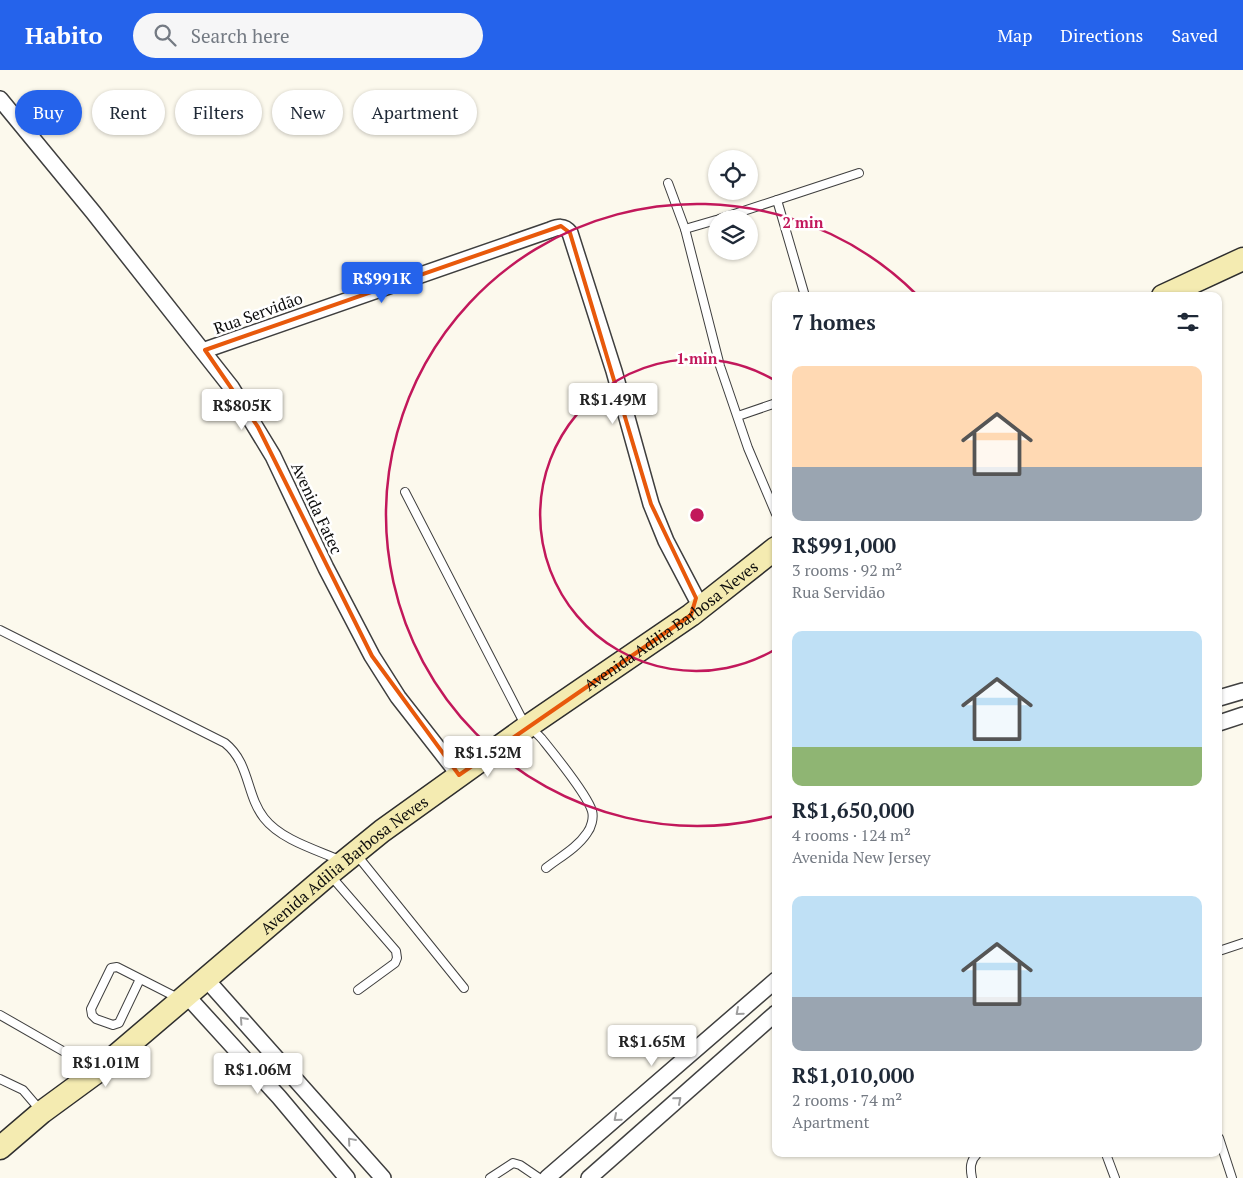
<!DOCTYPE html>
<meta charset="utf-8">
<style>
body{margin:0;font-family:"PT Serif",serif;background:#f6f6f7;color:#1f2937;height:100vh;display:flex;flex-direction:column;font-size:19px;white-space:nowrap}
*{box-sizing:border-box;margin:0}
p{font-size:16px;color:#747a83}
.icon{flex:none;width:28px;height:28px;fill:none;stroke:currentColor;stroke-width:2;stroke-linecap:round;stroke-linejoin:round}
.map{position:relative;flex:1;overflow:hidden}
.panel{position:absolute;left:772px;top:222px;width:450px;height:865px;display:flex;flex-direction:column;background:#fff;border-radius:10px;box-shadow:0 1px 4px #0004}
.panel>*{flex:none}
.guide{position:absolute;left:15px;top:20px;width:475px;height:45px;display:flex;gap:10px}
.tools{position:absolute;left:708px;top:80px;display:grid;gap:10px}
.tools a{display:grid;place-items:center;width:50px;height:50px;border-radius:50%;background:#fff;box-shadow:0 1px 4px #0004;font-size:25px}
.price{position:absolute;translate:-50% -42px;padding:0 11px;border-radius:5px;background:#fff;color:#222;font-size:16px;line-height:32px;filter:drop-shadow(0 1px 2px #0008)}
.price::after{content:'';position:absolute;left:50%;top:30px;width:15px;height:11px;margin-left:-8px;background:inherit;clip-path:polygon(0 0,100% 0,50% 100%)}
.price.active{background:#2563eb;color:#fff}
ul{padding:0;list-style:none}
li{display:grid;align-content:center;gap:10px;height:265px;padding:0 20px}
li span{display:grid;place-items:center;height:155px;border-radius:10px;color:#555}
li>.icon{margin-inline-start:auto}
span .icon{width:90px;height:90px;fill:#fffc;stroke-width:1}
li b{font-size:21px}
h2{display:flex;justify-content:space-between;align-items:center;height:60px;padding:0 20px;font-size:21px}
.pill{padding:0 18px;border-radius:22px;background:#fff;box-shadow:0 1px 4px #0004;font-size:18px;line-height:45px}
.pill.active{background:#2563eb;color:#fff}
header{display:flex;align-items:center;gap:30px;box-sizing:border-box;height:70px;padding:0 25px;background:#2563eb;color:#fff}
header strong{font-size:24px}
nav{display:flex;gap:28px;margin-inline-start:auto;font-size:18px}
.search{width:350px;height:45px;background:#f6f6f7;display:flex;align-items:center;gap:12px;box-sizing:border-box;padding:0 18px;border-radius:28px;color:#747a83;font-size:19px}
.map>svg:first-child{display:block}
</style>
<header>
<strong>Habito</strong>
<div class="search"><svg class="icon" aria-label="search" viewBox="0 0 24 24"><circle cx="10" cy="10" r="6"/><path d="M15 15l6 6"/></svg>Search here</div>
<nav><a>Map</a><a>Directions</a><a>Saved</a></nav>
</header>
<div class="map">
<svg width="1243" height="1108" viewBox="0 0 1243 1108">
<rect width="100%" height="100%" fill="#fcf9ed"/>
<g fill="none" stroke-linecap="round" stroke-linejoin="round">
<defs>
<g id="lane">
<path d="M668,113l17,46 35,137 28,82 28,66"/>
<path d="M777,130l82,-27"/>
<path d="M719,149l58,-19 28,96"/>
<path d="M685,159l31,-9"/>
<path d="M738,346l38,-13"/>
<path d="M405,422l116,225c6,9 14,14 21,22 12,15 45,55 50,72 2,7 -1,17 -5,22 -10,15 -27,24 -41,35"/>
<path d="M0,560l225,113c25,20 21,52 39,75 17,22 53,32 78,43"/>
<path d="M356,784l108,134"/>
<path d="M330,805l66,76 1,7 -2,5 -37,27"/>
<path d="M1219,881l24,-8"/>
<path d="M140,909l-21,44 -6,2 -17,-6 -4,-4 -1,-6 20,-41 6,-1 61,31"/>
<path d="M0,945l96,55"/>
<path d="M0,1009l23,11 18,21"/>
<path d="M1219,1068l13,40"/>
<path d="M1106,1084l9,24"/>
<path d="M490,1108l23,-15 7,2 19,13"/>
<path d="M972,1108c-2,-10 -2,-17 5,-24"/>
</g>
<g id="street">
<path d="M0,29l93,113 138,175 42,69 53,112 46,88 26,41 61,78"/>
<path d="M205,280l345,-120c8,-3 14,-5 20,3l44,138 37,133 15,37 30,57"/>
<path d="M1219,628l24,-7"/>
<path d="M1219,653l24,-8"/>
<path d="M206,909l177,199"/>
<path d="M187,926l92,101 68,81"/>
<path d="M547,1108l229,-198"/>
<path d="M589,1108l187,-165"/>
</g>
<g id="secondary">
<path d="M1163,226l80,-37"/>
<path id="s1" d="M0,1078l42,-36 56,-41 231,-197 53,-43 145,-104 164,-112 85,-67"/>
</g>
</defs>
<!-- lane casing -->
<use href="#lane" stroke="#3f3f3f" stroke-width="10"/>
<!-- street casing -->
<use href="#street" stroke="#3f3f3f" stroke-width="18"/>
<!-- secondary casing -->
<use href="#secondary" stroke="#2e2e2e" stroke-width="25"/>
<!-- lane -->
<use href="#lane" stroke="#fff" stroke-width="8"/>
<!-- street -->
<use href="#street" stroke="#fff" stroke-width="15"/>
<!-- secondary -->
<use href="#secondary" stroke="#f4ebb1" stroke-width="22"/>
</g>
<!-- one-way arrows -->
<defs><path id="oneway-chevron" d="M-2-3.5L2.5 0L-2 3.5" fill="none" stroke-width="1.6" stroke-linecap="round" stroke-linejoin="round" transform="scale(1.25)"/></defs>
<g stroke="#9e9e9e">
<use href="#oneway-chevron" transform="translate(739 942) rotate(139)"/>
<use href="#oneway-chevron" transform="translate(243 950) rotate(-132)"/>
<use href="#oneway-chevron" transform="translate(678 1030) rotate(-41)"/>
<use href="#oneway-chevron" transform="translate(617 1048) rotate(139)"/>
<use href="#oneway-chevron" transform="translate(351 1071) rotate(-131)"/>
</g>
<!-- marked area -->
<path fill="none" stroke="#e8590c" stroke-width="4" stroke-linejoin="round" d="M561,156l9,7 81,271 45,94 -5,17 -232,160 -87,-119 -114,-229 -53,-77z"/>
<!-- distance rings -->
<g fill="none" stroke="#c2185b" stroke-width="2.5">
<path d="M776 579A156 156 0 1 1 776 311"/>
<path d="M775 746A311 311 0 1 1 917 225"/>
</g>
<g text-anchor="middle" stroke-width="5" stroke-linejoin="round" paint-order="stroke">
<!-- street labels -->
<g font-size="16" fill="#0c0c0c" stroke="#fff">
<text transform="translate(258 243) rotate(-20)" y="6">Rua Servidão</text>
<text transform="translate(317 438) rotate(65)" y="6">Avenida Fatec</text>
<text dy="6" stroke="none"><textPath href="#s1" startOffset="851">Avenida Adilia Barbosa Neves</textPath></text>
<text dy="6" stroke="none"><textPath href="#s1" startOffset="446">Avenida Adilia Barbosa Neves</textPath></text>
</g>
</g>
<circle cx="697" cy="445" r="8" fill="#c2185b" stroke="#fff" stroke-width="2.5"/>
<g font-size="15" text-anchor="middle" font-weight="bold" fill="#c2185b" stroke="#fff" stroke-width="5" stroke-linejoin="round" paint-order="stroke">
<text x="803" y="158">2 min</text>
<text x="697" y="294">1 min</text>
</g>
</svg>
<div class="tools">
<a><svg class="icon" aria-label="locate" viewBox="0 0 24 24"><circle cx="12" cy="12" r="6"/><path d="M12 2v4M12 18v4M2 12h4M18 12h4"/></svg></a>
<a><svg class="icon" aria-label="layers" viewBox="0 0 24 24"><path d="M12 4l9 5-9 5-9-5zM3 14l9 5 9-5"/></svg></a>
</div>
<b class="price active" style="left:382px;top:234px">R$991K</b>
<b class="price" style="left:613px;top:355px">R$1.49M</b>
<b class="price" style="left:242px;top:361px">R$805K</b>
<b class="price" style="left:488px;top:708px">R$1.52M</b>
<b class="price" style="left:652px;top:997px">R$1.65M</b>
<b class="price" style="left:106px;top:1018px">R$1.01M</b>
<b class="price" style="left:258px;top:1025px">R$1.06M</b>
<div class="guide">
<a class="pill active">Buy</a>
<a class="pill">Rent</a>
<a class="pill">Filters</a>
<a class="pill">New</a>
<a class="pill">Apartment</a>
</div>
<section class="panel">
<h2>7 homes<svg class="icon" aria-label="filters" viewBox="0 0 24 24"><path d="M4 7h16M4 17h16"/><circle cx="9" cy="7" r="2"/><circle cx="15" cy="17" r="2"/></svg></h2>
<ul>
<li><span style="background:linear-gradient(#ffd9b3 65%,#9aa5b1 0)"><svg class="icon" aria-label="home" viewBox="0 0 24 24"><path d="M3 11l9-7 9 7M6 9v11h12V9"/></svg></span><div><b>R$991,000</b><p>3 rooms · 92 m²</p><p>Rua Servidão</p></div></li>
<li><span style="background:linear-gradient(#bfe0f5 75%,#8fb573 0)"><svg class="icon" aria-label="home" viewBox="0 0 24 24"><path d="M3 11l9-7 9 7M6 9v11h12V9"/></svg></span><div><b>R$1,650,000</b><p>4 rooms · 124 m²</p><p>Avenida New Jersey</p></div></li>
<li><span style="background:linear-gradient(#bfe0f5 65%,#9aa5b1 0)"><svg class="icon" aria-label="home" viewBox="0 0 24 24"><path d="M3 11l9-7 9 7M6 9v11h12V9"/></svg></span><div><b>R$1,010,000</b><p>2 rooms · 74 m²</p><p>Apartment</p></div></li>
</ul>
</section>
</div>
